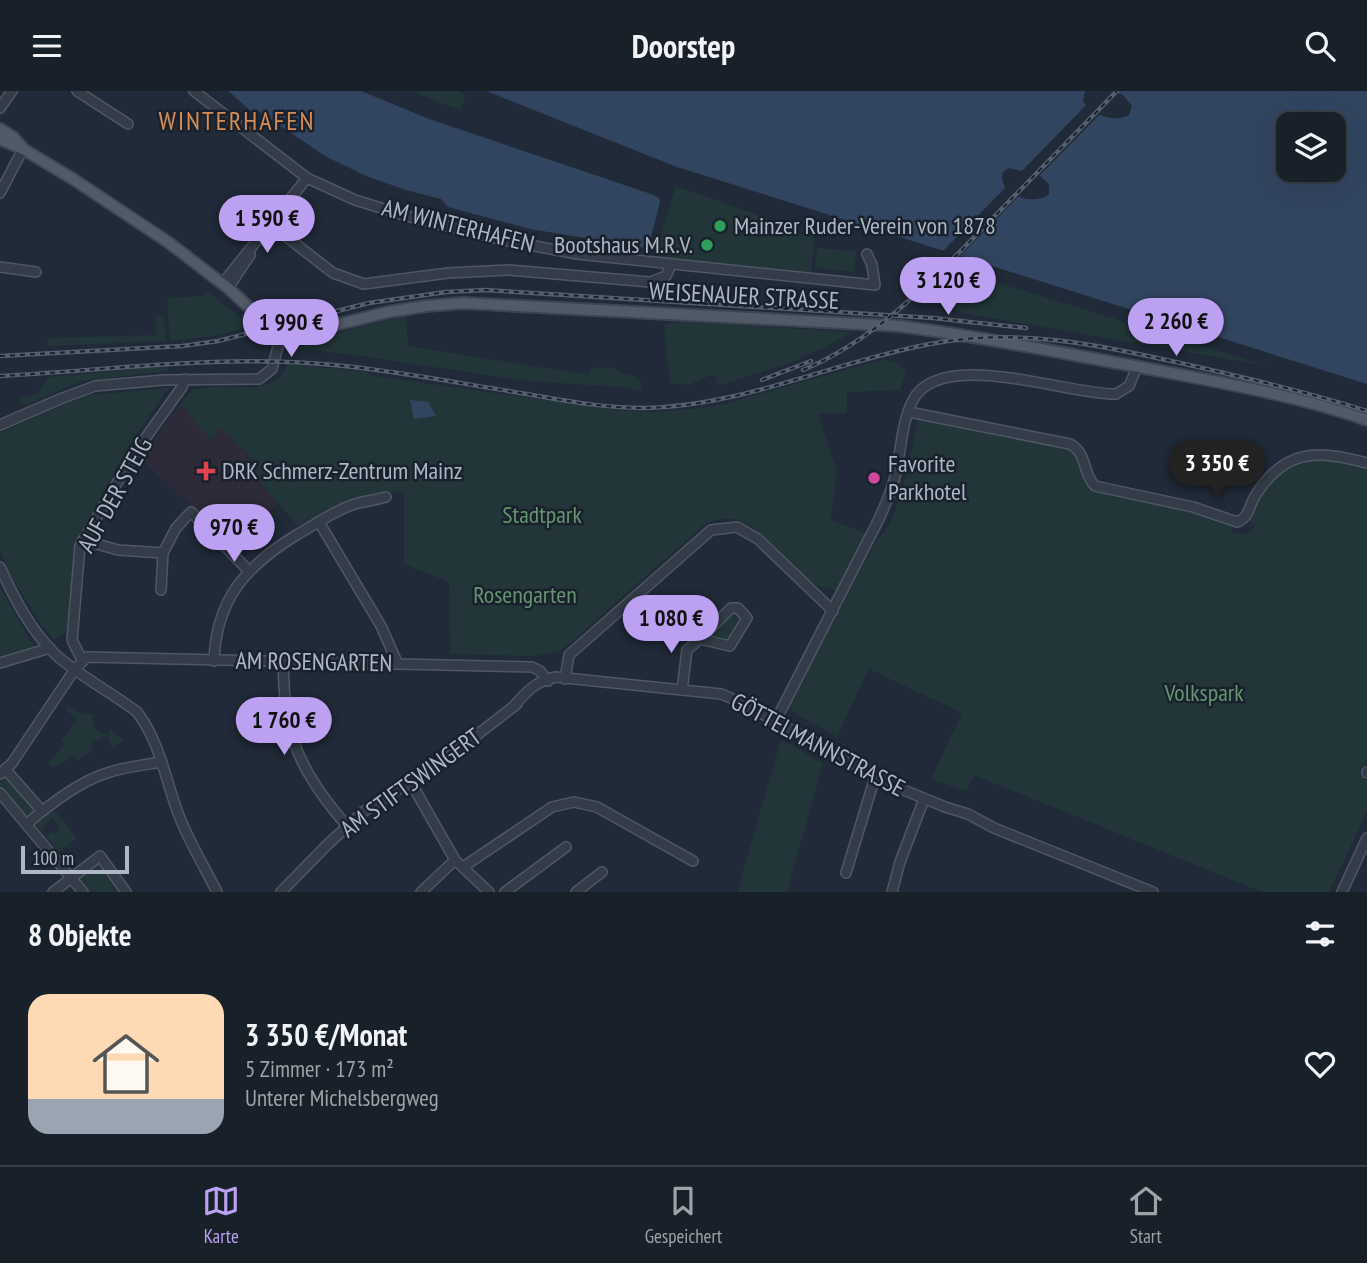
<!DOCTYPE html>
<html lang="de">
<meta charset="utf-8">
<style>
body{margin:0;font-family:"PT Sans Narrow",sans-serif;background:#252d36;color:#f1f3f6;height:100vh;display:flex;flex-direction:column;font-size:26px;white-space:nowrap}
*{box-sizing:border-box;margin:0}
p{font-size:23px;color:#9fa3a8}
.icon{flex:none;width:38px;height:38px;fill:none;stroke:currentColor;stroke-width:2;stroke-linecap:round;stroke-linejoin:round}
.map{position:relative;height:801px;overflow:hidden}
.details{display:flex;flex-direction:column;background:#18202a;flex:1}
.details>*{flex:none}
.buttons{position:absolute;left:1276px;top:21px;display:grid;gap:14px}
.buttons a{display:grid;place-items:center;width:70px;height:70px;border-radius:14px;background:#18202a;box-shadow:0 7px 28px #0002,0 0 0 2px #363e47;font-size:35px}
.scale{position:absolute;left:21px;bottom:18px;width:108px;box-sizing:border-box;padding-left:7px;border:4px solid #adb7c5;border-top:0;font-size:19px;line-height:24px;white-space:nowrap;color:#adb7c5;-webkit-text-stroke:5px #19212c;paint-order:stroke}
.price{position:absolute;translate:-50% -60px;padding:0 16px;border-radius:24px;background:#bca0f2;color:#111;font-size:23px;line-height:46px;filter:drop-shadow(0 2px 4px #0008)}
.price::after{content:'';position:absolute;left:50%;top:42px;width:21px;height:16px;margin-left:-10px;background:inherit;clip-path:polygon(0 0,100% 0,50% 100%)}
.price.current{background:#222;color:#fff}
ul{padding:0;list-style:none}
li{display:flex;align-items:center;gap:21px;height:175px;padding:0 28px}
li+li{border-top:2px solid #363e47}
li span{display:grid;place-items:center;flex:none;width:196px;height:140px;border-radius:21px;color:#555}
li>.icon{margin-inline-start:auto}
span .icon{width:84px;height:84px;fill:#fffc;stroke-width:1}
li b{font-size:30px}
h2{display:flex;justify-content:space-between;align-items:center;height:84px;padding:0 28px;font-size:30px}
header{display:flex;justify-content:space-between;align-items:center;height:91px;padding:0 28px;background:#18202a;font-size:32px;font-weight:700}
.tab-bar{display:flex;justify-content:space-around;align-items:center;height:98px;border-top:2px solid #363e47;background:#18202a;font-size:19px;color:#9fa3a8}
.tab-bar a{display:grid;justify-items:center;gap:4px}
.tab-bar .current{color:#bca0f2}
.map>svg:first-child{display:block}
</style>
<header><svg class="icon" aria-label="menu" viewBox="0 0 24 24"><path d="M4 6h16M4 12h16M4 18h16"/></svg>Doorstep<svg class="icon" aria-label="search" viewBox="0 0 24 24"><circle cx="10" cy="10" r="6"/><path d="M15 15l6 6"/></svg></header>
<div class="map">
<svg width="1367" height="801" viewBox="0 0 1367 801">
<rect width="100%" height="100%" fill="#202a38"/>
<!-- medical -->
<path fill="#2d2b39" d="M180,313l30,35 11,-11 40,40 -7,7 24,28 -46,42 -91,-86z"/>
<!-- green -->
<g fill="#223639">
<path d="M410,0h48l8,3 -6,16z"/>
<path d="M676,95l101,36 -1,10 38,3 -3,39 -157,-15z"/>
<path d="M817,157l39,3 -2,21 -39,-4z"/>
<path d="M967,181l19,7 281,87 -299,-52 -12,-3 -2,-6 -8,-3 -26,-2 24,-24 9,3 1,7 5,1 4,-12z"/>
<path d="M208,201l44,34 -38,10 -44,5 -3,-43 37,-2z"/>
<path d="M163,224l3,26 -118,5 -1,-8 109,-3 -1,-19z"/>
<path d="M406,224l2,31 181,29 1,-7 23,-1 11,7 14,3 6,15 -23,-5 -95,-6 -165,-25 -66,-8 39,-14z"/>
<path d="M682,231l170,10 -28,16 -24,9 -1,3 -78,25h-3l-4,-11 -26,11 -18,-2 -6,-59z"/>
<path d="M884,268l15,4 7,9 -6,18 -53,2v21l-29,1 19,58 -6,48 37,14 -32,57c-8,-3 -19,-4 -25,-9 -33,-23 -60,-83 -107,-57l-142,125 -27,6 -85,-2 -1,-72 -45,-18v-73c-40,1 -72,15 -106,35l-44,-51 7,-8 -40,-39 -11,12 -30,-36 12,-14c7,-1 15,-3 22,-3 26,-2 62,9 73,-23l82,8 -2,3 251,35 36,2 47,-4 23,-4z"/>
<path d="M167,275l2,5 -87,10 -59,25 -5,-8 19,-4 12,-17z"/>
<path d="M169,297c-34,46 -63,96 -88,147l2,1 -17,95 -12,9 -16,-20 -28,-46 -10,-24v-117l67,-30 22,-8z"/>
<path d="M918,329l151,29c14,8 13,29 24,41l84,18 55,19 -1,5c9,2 20,5 24,-6l-6,-6v-4c12,-27 35,-58 68,-59 16,0 34,7 50,9v295l-5,12 5,4v35l-38,80h-67l-288,-117 -8,16 -35,-12 31,-66 -93,-44 -32,67 -43,-23 -4,-8 87,-166c21,-11 36,-94 41,-119z"/>
<path d="M0,497l35,61 -35,10z"/>
<path d="M737,520l7,8 -13,21 -23,-5 24,-23z"/>
<path d="M68,615l15,9 2,-3 8,4 -2,4 4,2 -3,5 15,8 4,-5 13,10 -11,8 -6,-13 -17,9 3,7 -16,9 -3,-5 -20,12 -6,-3 17,-21 -4,-3 17,-21 -13,-9z"/>
<path d="M781,649l42,23 -36,129h-50z"/>
<path d="M7,685l30,34 -10,9 -27,-31v-6z"/>
<path d="M54,719l23,28 -18,14 -13,-16 6,-5 3,3 5,-5 -7,-11 -9,7 2,2 -5,4 -5,-6z"/>
<path d="M98,772l18,28 7,1h-36l-9,-14z"/>
</g>
<!-- water -->
<g fill="#324560" fill-rule="evenodd">
<path d="M228,0h133l68,28 225,76 5,3 1,4 -11,43 -3,3 -116,-19 -82,-22 -7,-8 -35,-9 -40,-14 -41,-20 -68,-46 -6,1z"/>
<path d="M486,0h599l-2,10c9,14 31,22 46,14l3,-9 -9,-11 -11,-4h255v293l-690,-217zM1288,33h46v46h-46zM1009,77l31,8 9,8v10c-15,13 -53,1 -46,-22z"/>
<path d="M410,309l18,2 8,14 -22,3z"/>
</g>
<!-- pier -->
<g fill="#202a38">
<path d="M1088,12l14,9 -65,66 -17,-5z"/>
<path d="M1007,95l15,7 -64,65 -17,-5z"/>
</g>
<g fill="none" stroke-linecap="round" stroke-linejoin="round">
<defs>
<g id="minor">
<path d="M77,0l51,33"/>
<path d="M194,0l113,87 48,22 59,18 84,21 79,15 298,31 -3,-20 -5,-11"/>
<path d="M0,17l12,-17"/>
<path d="M0,102l23,-44"/>
<path d="M270,133l63,49 31,11 84,-11 61,-3 141,12 16,-6 5,-11"/>
<path d="M0,176l36,5"/>
<path d="M222,193l85,-106"/>
<path d="M228,197l22,-33"/>
<path d="M909,321l161,32c18,10 12,29 25,42l98,21 44,15c12,-4 12,-16 18,-26 30,-48 63,-46 112,-33"/>
<path d="M0,334l60,-26 35,-13 69,-6 95,-1 13,-10 9,-34"/>
<path d="M319,431l62,104 16,36"/>
<path d="M83,449l35,10 45,3 13,-25 15,-16 57,58"/>
<path d="M0,476c14,31 31,64 56,88 25,22 55,37 81,57 23,30 28,66 41,101 10,27 26,53 39,79"/>
<path d="M161,499l2,-37"/>
<path d="M82,569l-10,-20 8,-94 54,-92 48,-67 3,-8"/>
<path d="M214,570c2,-63 33,-96 84,-127 18,-10 37,-24 57,-30 10,-3 21,-4 31,-7"/>
<path d="M283,571c1,18 1,37 4,55 8,42 32,77 60,109"/>
<path d="M0,572l50,-15"/>
<path d="M565,588l4,-24 142,-125 26,-3 21,12 75,72"/>
<path d="M682,599l5,-40 13,-11 30,7 17,-28 -9,-10h-7l-31,31"/>
<path d="M514,615c12,-14 23,-26 42,-29l165,17 17,7 161,87 46,19 23,7 26,14 159,64"/>
<path d="M775,631l102,-199c8,-17 15,-33 19,-50 5,-23 6,-52 17,-73 28,-53 155,-5 203,-6l13,-8 8,-19"/>
<path d="M5,678l37,42"/>
<path d="M1367,681v1"/>
<path d="M0,683l12,-11 63,-94 12,-12 445,10 8,4 8,10"/>
<path d="M410,690l45,79 34,32"/>
<path d="M0,702l83,99"/>
<path d="M27,733c23,-20 51,-42 80,-51 17,-6 37,-8 55,-11"/>
<path d="M463,776l89,-60 22,-5 23,5 96,54"/>
<path d="M846,782l29,-96"/>
<path d="M53,801l47,-36 26,36"/>
<path d="M281,801l47,-48 35,-32 84,-54 70,-54"/>
<path d="M421,801l34,-32"/>
<path d="M505,801l61,-45"/>
<path d="M576,801l26,-20"/>
<path d="M892,801l8,-30 24,-63"/>
<path d="M1342,801l25,-54"/>
</g>
<g id="major">
<path d="M0,38l13,8 9,10"/>
<path d="M0,48l23,10 50,30 95,63 60,46 49,45 10,4 101,-25 38,-6 37,-3 436,23c79,10 157,26 235,40 78,15 158,28 233,54"/>
</g>
</defs>
<!-- minor casing -->
<use href="#minor" stroke="#4e5763" stroke-width="12"/>
<!-- major casing -->
<use href="#major" stroke="#3d4552" stroke-width="14"/>
<!-- minor -->
<use href="#minor" stroke="#333c48" stroke-width="9"/>
<!-- major -->
<use href="#major" stroke="#515b68" stroke-width="10"/>
<defs>
<g id="rail">
<path d="M0,265l182,-10 36,-5 151,-38 77,-11 39,-2 448,28 93,10"/>
<path d="M803,279c76,-32 130,-91 187,-149 42,-43 85,-87 127,-130"/>
<path d="M0,285c112,-6 222,-22 334,-11 65,6 129,19 193,29 39,7 78,14 118,14 99,-2 188,-46 285,-64 88,-17 168,1 255,20 61,14 122,28 182,47"/>
<path d="M762,289l49,-19"/>
</g>
</defs>
<!-- rail casing -->
<use href="#rail" stroke="#55606f" stroke-width="4.5"/>
<!-- rail -->
<use href="#rail" stroke="#19212c" stroke-width="2" stroke-dasharray="5" stroke-linecap="butt"/>
</g>
<!-- markers -->
<g fill="#2e9e5b" stroke="#19212c" stroke-width="2.5">
<circle cx="720" cy="135" r="7"/>
<circle cx="707" cy="154" r="7"/>
</g>
<path fill="#e0444e" stroke="#19212c" stroke-width="2.5" d="M202.5 369.5h7v7h7v7h-7v7h-7v-7h-7v-7h7z"/>
<circle fill="#d1479c" stroke="#19212c" stroke-width="2.5" cx="874" cy="387" r="7"/>
<g text-anchor="middle" stroke-width="5" stroke-linejoin="round" paint-order="stroke">
<!-- street labels -->
<g font-size="24" fill="#adb7c5" stroke="#19212c">
<text transform="translate(458 135) rotate(14)" y="8">AM WINTERHAFEN</text>
<text transform="translate(744 205) rotate(3)" y="8">WEISENAUER STRASSE</text>
<text transform="translate(115 404) rotate(-61)" y="8">AUF DER STEIG</text>
<text transform="translate(314 571) rotate(1)" y="8">AM ROSENGARTEN</text>
<text transform="translate(818 654) rotate(28)" y="8">GÖTTELMANNSTRASSE</text>
<text transform="translate(411 692) rotate(-36)" y="8">AM STIFTSWINGERT</text>
</g>
<!-- poi labels -->
<g font-size="24" fill="#adb7c5" stroke="#19212c" text-anchor="start">
<text x="734" y="143">Mainzer Ruder-Verein von 1878</text>
<text x="693" y="162" text-anchor="end">Bootshaus M.R.V.</text>
<text x="888" y="381">Favorite<tspan x="888" dy="28">Parkhotel</tspan></text>
<text x="222" y="388">DRK Schmerz-Zentrum Mainz</text>
</g>
<!-- park labels -->
<g font-size="24" fill="#65956f" stroke="#19212c">
<text x="542" y="432">Stadtpark</text>
<text x="525" y="512">Rosengarten</text>
<text x="1204" y="610">Volkspark</text>
</g>
<!-- neighbourhood labels -->
<g font-size="26" letter-spacing="2" fill="#d58d58" stroke="#19212c">
<text x="237" y="39">WINTERHAFEN</text>
</g>
</g>
</svg>
<div class="buttons">
<a><svg class="icon" aria-label="layers" viewBox="0 0 24 24"><path d="M12 4l9 5-9 5-9-5zM3 14l9 5 9-5"/></svg></a>
</div>
<div class="scale">100 m</div>
<b class="price" style="left:267px;top:164px">1 590 €</b>
<b class="price" style="left:948px;top:226px">3 120 €</b>
<b class="price" style="left:1176px;top:267px">2 260 €</b>
<b class="price" style="left:291px;top:268px">1 990 €</b>
<b class="price current" style="left:1217px;top:409px">3 350 €</b>
<b class="price" style="left:234px;top:473px">970 €</b>
<b class="price" style="left:671px;top:564px">1 080 €</b>
<b class="price" style="left:284px;top:666px">1 760 €</b>
</div>
<section class="details">
<h2>8 Objekte<svg class="icon" aria-label="filters" viewBox="0 0 24 24"><path d="M4 7h16M4 17h16"/><circle cx="9" cy="7" r="2"/><circle cx="15" cy="17" r="2"/></svg></h2>
<ul>
<li><span style="background:linear-gradient(#ffd9b3 75%,#9aa5b1 0)"><svg class="icon" aria-label="home" viewBox="0 0 24 24"><path d="M3 11l9-7 9 7M6 9v11h12V9"/></svg></span><div><b>3 350 €/Monat</b><p>5 Zimmer · 173 m²</p><p>Unterer Michelsbergweg</p></div><svg class="icon" aria-label="heart" viewBox="0 0 24 24"><path d="M12 20l-8-8c-3-5 5-10 8-4 3-6 11-1 8 4z"/></svg></li>
</ul>
</section>
<nav class="tab-bar">
<a class="current"><svg class="icon" aria-label="map" viewBox="0 0 24 24"><path d="M3 6l6-2 6 2 6-2v14l-6 2-6-2-6 2zM9 4v14M15 6v14"/></svg>Karte</a>
<a><svg class="icon" aria-label="saved" viewBox="0 0 24 24"><path d="M7 4h10v16l-5-4-5 4z"/></svg>Gespeichert</a>
<a><svg class="icon" aria-label="home" viewBox="0 0 24 24"><path d="M3 11l9-7 9 7M6 9v11h12V9"/></svg>Start</a>
</nav>
